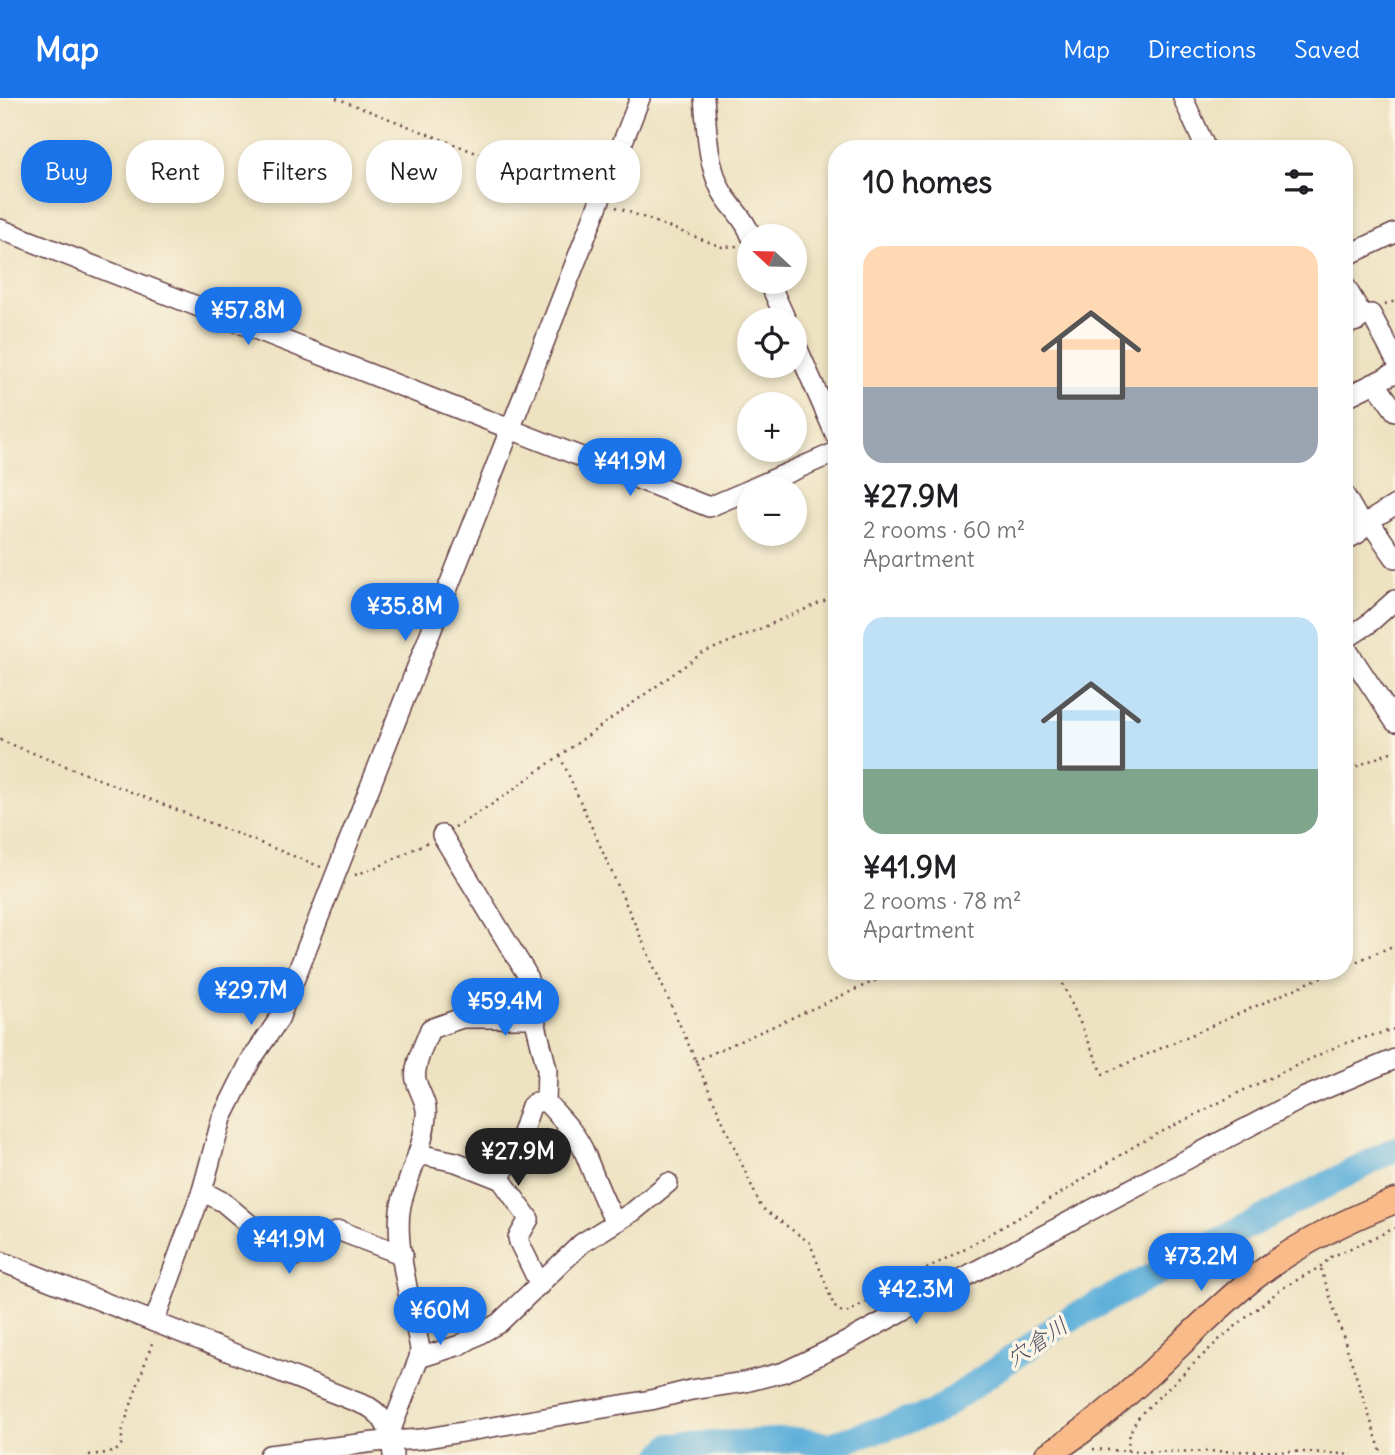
<!DOCTYPE html>
<meta charset="utf-8">
<style>
body{margin:0;font-family:Delius,"Klee One",sans-serif;background:#f2f2f2;color:#202124;height:100vh;display:flex;flex-direction:column;font-size:26px;white-space:nowrap}
*{box-sizing:border-box;margin:0}
p{font-size:23px;color:#757577}
.icon{flex:none;width:38px;height:38px;fill:none;stroke:currentColor;stroke-width:2;stroke-linecap:round;stroke-linejoin:round}
.map{position:relative;flex:1;overflow:hidden}
.drawer{position:absolute;left:828px;top:42px;width:525px;height:840px;display:flex;flex-direction:column;background:#fff;border-radius:28px;box-shadow:0 4px 10px #0003}
.drawer>*{flex:none}
.banner{position:absolute;left:21px;top:42px;width:665px;height:63px;display:flex;gap:14px}
.needle{width:46px;rotate:292deg}
.fabs{position:absolute;left:737px;top:126px;display:grid;gap:14px}
.fabs a{display:grid;place-items:center;width:70px;height:70px;border-radius:50%;background:#fff;box-shadow:0 4px 10px #0003;font-size:35px}
.price{position:absolute;translate:-50% -60px;padding:0 16px;border-radius:24px;background:#1a73e8;color:#fff;font-size:23px;line-height:46px;filter:drop-shadow(0 2px 4px #0008)}
.price::after{content:'';position:absolute;left:50%;top:42px;width:21px;height:16px;margin-left:-10px;background:inherit;clip-path:polygon(0 0,100% 0,50% 100%)}
.price.active{background:#222;color:#fff}
ul{padding:0;list-style:none}
li{display:grid;align-content:center;gap:14px;height:371px;padding:0 35px}
li span{display:grid;place-items:center;height:217px;border-radius:21px;color:#555}
li>.icon{margin-inline-start:auto}
span .icon{width:126px;height:126px;fill:#fffc;stroke-width:1}
li b{font-size:30px}
h2{display:flex;justify-content:space-between;align-items:center;height:84px;padding:0 35px;font-size:30px}
.pill{padding:0 24px;border-radius:28px;background:#fff;box-shadow:0 4px 10px #0003;font-size:24px;line-height:63px}
.pill.active{background:#1a73e8;color:#fff}
header{display:flex;align-items:center;gap:42px;box-sizing:border-box;height:98px;padding:0 35px;background:#1a73e8;color:#fff}
header strong{font-size:33px}
nav{display:flex;gap:38px;margin-inline-start:auto;font-size:24px}
.map>svg:first-child{display:block}
</style>
<header>
<strong>Map</strong>
<nav><a>Map</a><a>Directions</a><a>Saved</a></nav>
</header>
<div class="map">
<svg width="1395" height="1357" viewBox="0 0 1395 1357">
<rect width="100%" height="100%" fill="#fcf5e5"/>
<filter id="ink" filterUnits="userSpaceOnUse"><feTurbulence type="fractalNoise" baseFrequency=".0143" numOctaves="2"/><feDisplacementMap in="SourceGraphic" scale="14" xChannelSelector="R" yChannelSelector="G"/><feConvolveMatrix kernelMatrix="1 2 1 2 8 2 1 2 1" color-interpolation-filters="sRGB"/></filter>
<filter id="wash" filterUnits="userSpaceOnUse"><feTurbulence type="fractalNoise" baseFrequency=".00686" numOctaves="4" result="noise"/><feDisplacementMap in="SourceGraphic" scale="28" xChannelSelector="R" yChannelSelector="G"/><feGaussianBlur stdDeviation="1.57" result="paint"/><feColorMatrix in="noise" values="0 0 0 0 0 0 0 0 0 0 0 0 0 0 0 0 0 1.4 0 .05"/><feComposite in="paint" operator="in"/></filter>
<g filter="url(#wash)">
<rect width="100%" height="100%" fill="#ede2c1"/>
<g fill="none" stroke-linecap="round" stroke-linejoin="round">
<!-- river -->
<path stroke="#5fb0da" stroke-width="26" d="M663,1357l8,-9 126,-6 33,5 104,-32 128,-90 333,-174"/>
</g>
</g>
<g filter="url(#ink)">
<g fill="none" stroke-linecap="round" stroke-linejoin="round">
<defs>
<g id="minor">
<path d="M704,0c3,31 3,64 17,92 9,17 24,28 30,46"/>
<path d="M1183,0l23,51"/>
<path d="M0,131l709,278 40,-17"/>
<path d="M1344,159l51,-24"/>
<path d="M769,184l17,38"/>
<path d="M1344,186l19,32 8,-2 24,45"/>
<path d="M1344,227l13,-4 6,-5"/>
<path d="M794,242l42,96"/>
<path d="M1376,286l19,27"/>
<path d="M1344,300l51,-25"/>
<path d="M753,390l83,-36"/>
<path d="M1344,396l19,33"/>
<path d="M1395,407l-26,16 26,37"/>
<path d="M1344,443l13,-7 12,-13"/>
<path d="M1344,542l23,-15 28,-25"/>
<path d="M1344,547l51,77"/>
<path d="M531,918l4,5 12,48 -1,33"/>
<path d="M418,1056l38,8 43,17 19,-34 13,-39 5,-4h10c15,16 32,33 40,54 9,22 17,44 29,66"/>
<path d="M500,1080l29,41 -11,19 1,4 21,43"/>
<path d="M202,1093l21,11 56,47 15,7 23,-9 16,-14 7,-2 63,24"/>
<path d="M0,1163l369,146c18,11 22,27 24,48"/>
<path d="M154,1224l48,-131 20,-73 29,-58 28,-41 361,-921"/>
<path d="M419,1260l41,-13 39,-22 83,-80 52,-32 34,-28"/>
<path d="M390,1334l29,-74 1,-9c-7,-40 -27,-106 -19,-144 7,-30 23,-58 25,-89 2,-13 -7,-23 -10,-36 -3,-15 9,-37 14,-51l32,-11h62l7,-2 5,-11 -10,-32 -84,-138"/>
<path d="M269,1357l106,-13 46,-3 230,-39 40,-10 54,-8 39,-10 60,-29 130,-71 329,-174 92,-39"/>
</g>
<path id="major" d="M1047,1357c76,-46 135,-118 203,-174 43,-35 94,-60 145,-80"/>
</defs>
<!-- minor casing -->
<use href="#minor" stroke="#623c42" stroke-width="22"/>
<!-- major casing -->
<use href="#major" stroke="#623c42" stroke-width="27"/>
<!-- path -->
<g stroke="#623c42" stroke-width="2.5" stroke-dasharray="2 5" stroke-linecap="butt">
<path d="M336,0l248,97"/>
<path d="M616,109l106,40 16,-1"/>
<path d="M1385,207l10,-4"/>
<path d="M0,642l321,127"/>
<path d="M560,658l201,451 49,36 24,63 5,5 7,2 134,-73 83,-48 73,-47 102,-52 104,-49 53,-15"/>
<path d="M1344,674l51,-22"/>
<path d="M455,729l39,-24 207,-149 135,-58"/>
<path d="M355,777l25,-9 48,-24"/>
<path d="M1344,869l51,-22"/>
<path d="M1057,873l46,103 232,-103"/>
<path d="M695,963l202,-90"/>
<path d="M1321,1171l61,186"/>
<path d="M1093,1351c86,6 172,-2 259,6"/>
<path d="M1128,1353c0,-17 4,-26 15,-39l77,-73 61,-50 39,-22 11,-10 64,-29"/>
<path d="M89,1357l26,-3 6,-7 2,-17 30,-88"/>
</g>
<!-- minor -->
<use href="#minor" stroke="#fff" stroke-width="19"/>
<!-- major -->
<use href="#major" stroke="#fabb8b" stroke-width="24"/>
</g>
</g>
<g text-anchor="middle" stroke-width="7" stroke-linejoin="round" paint-order="stroke">
<!-- water labels -->
<g font-size="23" font-style="italic" fill="#515268" stroke="#fcf5e5">
<text transform="translate(1037 1244) rotate(-34)" y="8">穴倉川</text>
</g>
</g>
</svg>
<div class="fabs">
<a><svg class="needle" viewBox="-14 -14 28 28"><path d="M0-13l5 13h-10z" fill="#e53935"/><path d="M0 13l5-13h-10z" fill="#757577"/></svg></a>
<a><svg class="icon" aria-label="locate" viewBox="0 0 24 24"><circle cx="12" cy="12" r="6"/><path d="M12 2v4M12 18v4M2 12h4M18 12h4"/></svg></a>
<a>+</a>
<a>−</a>
</div>
<b class="price" style="left:248px;top:249px">¥57.8M</b>
<b class="price" style="left:630px;top:400px">¥41.9M</b>
<b class="price" style="left:405px;top:545px">¥35.8M</b>
<b class="price" style="left:251px;top:929px">¥29.7M</b>
<b class="price" style="left:505px;top:940px">¥59.4M</b>
<b class="price active" style="left:518px;top:1090px">¥27.9M</b>
<b class="price" style="left:289px;top:1178px">¥41.9M</b>
<b class="price" style="left:1201px;top:1195px">¥73.2M</b>
<b class="price" style="left:916px;top:1228px">¥42.3M</b>
<b class="price" style="left:440px;top:1249px">¥60M</b>
<div class="banner">
<a class="pill active">Buy</a>
<a class="pill">Rent</a>
<a class="pill">Filters</a>
<a class="pill">New</a>
<a class="pill">Apartment</a>
</div>
<section class="drawer">
<h2>10 homes<svg class="icon" aria-label="filters" viewBox="0 0 24 24"><path d="M4 7h16M4 17h16"/><circle cx="9" cy="7" r="2"/><circle cx="15" cy="17" r="2"/></svg></h2>
<ul>
<li><span style="background:linear-gradient(#ffd9b3 65%,#9aa5b1 0)"><svg class="icon" aria-label="home" viewBox="0 0 24 24"><path d="M3 11l9-7 9 7M6 9v11h12V9"/></svg></span><div><b>¥27.9M</b><p>2 rooms · 60 m²</p><p>Apartment</p></div></li>
<li><span style="background:linear-gradient(#bfe0f5 70%,#7fa58c 0)"><svg class="icon" aria-label="home" viewBox="0 0 24 24"><path d="M3 11l9-7 9 7M6 9v11h12V9"/></svg></span><div><b>¥41.9M</b><p>2 rooms · 78 m²</p><p>Apartment</p></div></li>
</ul>
</section>
</div>
